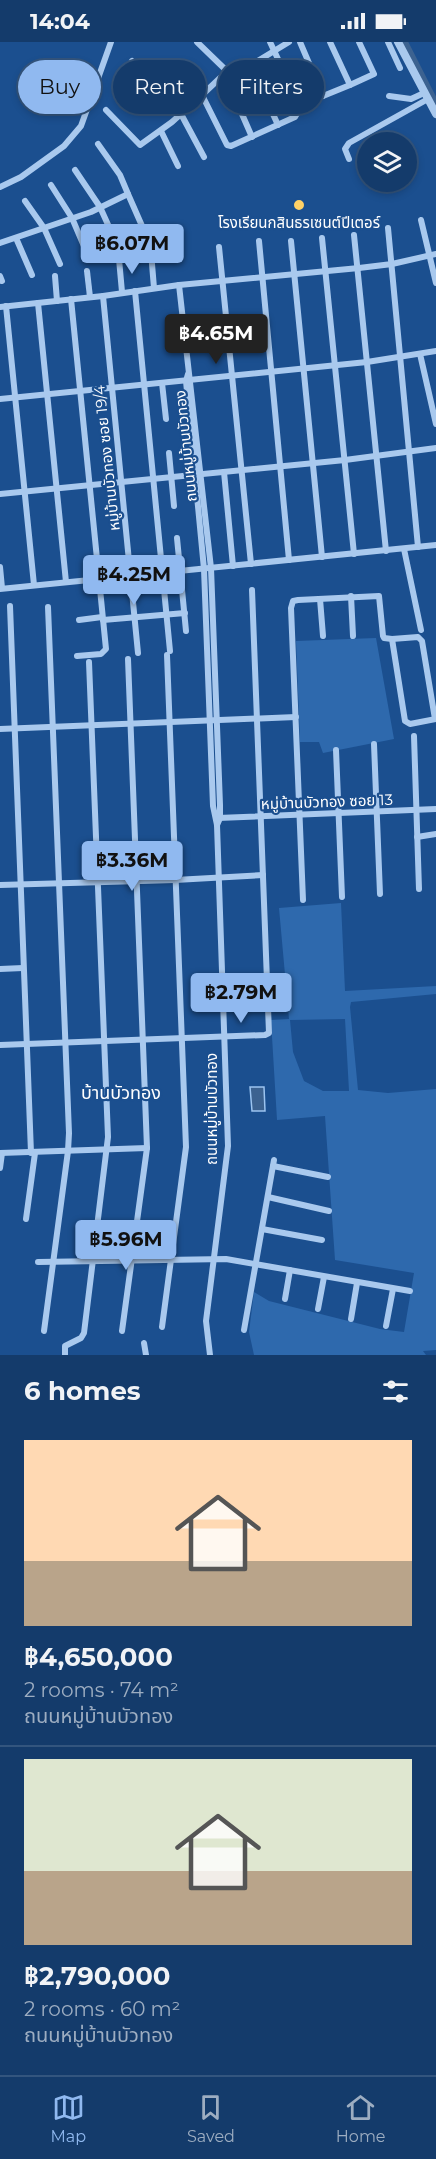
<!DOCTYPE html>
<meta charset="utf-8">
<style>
body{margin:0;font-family:Montserrat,"Noto Sans Thai",sans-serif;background:#214673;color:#f1f3f6;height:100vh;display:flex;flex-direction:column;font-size:22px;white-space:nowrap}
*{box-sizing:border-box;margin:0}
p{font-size:20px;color:#9dadc1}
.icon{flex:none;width:33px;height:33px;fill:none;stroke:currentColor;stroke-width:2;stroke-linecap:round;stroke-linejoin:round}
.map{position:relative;height:1313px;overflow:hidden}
.details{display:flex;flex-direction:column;background:#143b6b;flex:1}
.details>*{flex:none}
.top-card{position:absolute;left:18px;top:18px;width:400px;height:54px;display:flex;gap:12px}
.buttons{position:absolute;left:357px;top:90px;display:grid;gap:12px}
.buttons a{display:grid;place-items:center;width:60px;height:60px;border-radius:50%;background:#143b6b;box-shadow:0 3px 9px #0003,0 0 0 2px #33557e;font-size:30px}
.price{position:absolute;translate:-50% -51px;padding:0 14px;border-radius:6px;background:#90b9f0;color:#111;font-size:20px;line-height:39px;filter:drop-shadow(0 2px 3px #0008)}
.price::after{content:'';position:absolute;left:50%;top:36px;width:18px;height:14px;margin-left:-9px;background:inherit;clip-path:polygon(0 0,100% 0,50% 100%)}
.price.on{background:#222;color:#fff}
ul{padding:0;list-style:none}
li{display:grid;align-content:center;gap:12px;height:318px;padding:0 24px}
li+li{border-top:2px solid #33557e}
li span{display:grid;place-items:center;height:186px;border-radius:0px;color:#555}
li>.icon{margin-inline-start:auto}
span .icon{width:108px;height:108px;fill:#fffc;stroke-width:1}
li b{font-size:26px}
h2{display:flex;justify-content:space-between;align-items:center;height:72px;padding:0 24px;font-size:26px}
.chip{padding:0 21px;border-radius:27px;background:#143b6b;box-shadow:0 3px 9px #0003,0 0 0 2px #33557e;font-size:21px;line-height:54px}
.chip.on{background:#90b9f0;color:#111}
.status{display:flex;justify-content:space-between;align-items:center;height:42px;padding:0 30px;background:#143b6b;direction:ltr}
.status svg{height:16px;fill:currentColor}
.tabs{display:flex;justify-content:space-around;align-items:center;height:84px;border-top:2px solid #33557e;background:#143b6b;font-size:16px;color:#9dadc1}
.tabs a{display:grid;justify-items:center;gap:3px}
.tabs .on{color:#90b9f0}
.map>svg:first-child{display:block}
</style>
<div class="status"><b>14:04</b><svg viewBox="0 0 49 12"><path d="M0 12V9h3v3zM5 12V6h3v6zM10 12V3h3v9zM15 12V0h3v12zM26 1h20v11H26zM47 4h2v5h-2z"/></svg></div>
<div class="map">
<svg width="436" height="1313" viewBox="0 0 436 1313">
<rect width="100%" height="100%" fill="#1b4f8f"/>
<!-- green -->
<g fill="#2e69ad" fill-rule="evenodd">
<path d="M376,596l18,101 -71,14 -4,-11h-19l-4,-101z"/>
<path d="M341,861l4,88 91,-5v8l-85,8 -1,5 8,83 30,3 48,-4v261l-13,1 3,4h-172l-5,-23 5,-40 15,9 111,28 24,3 10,-59 -79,-13 -10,-144 -48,4 -6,-100 18,-1 -10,-111zM345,977l4,72h-26l-19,-10 -11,-29 -3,-32z"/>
</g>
<!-- water -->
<path fill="#3c6290" stroke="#9cc4f0" stroke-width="1.5" d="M250,1045h14l1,24h-13z"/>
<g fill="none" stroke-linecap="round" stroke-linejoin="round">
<!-- canal -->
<path stroke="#3c6290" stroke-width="6" d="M405,0l31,61"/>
<!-- minor -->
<g stroke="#a9c9ee" stroke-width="6">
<path d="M197,0l33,32 11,-3 48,-29"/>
<path d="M270,0l29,62 3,1 21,-9"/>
<path d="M300,0l23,54 27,-11"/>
<path d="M330,0l20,43 24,-11 -15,-32"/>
<path d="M388,0l12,26"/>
<path d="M132,19l49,53 23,43"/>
<path d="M255,33l23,50"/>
<path d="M220,36l-18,17 25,50 4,1 64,-29 7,-12"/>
<path d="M231,47l21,48"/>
<path d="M389,54l22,3 13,-6"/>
<path d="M106,68l34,35 32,-23 30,-27"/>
<path d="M161,89l17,35"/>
<path d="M349,117l-4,-10 4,-6 79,-44"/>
<path d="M75,128l25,37 19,42"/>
<path d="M51,143l21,33 17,40"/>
<path d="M0,145l21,-10 43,-31 17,-20 30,-84"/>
<path d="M128,152l18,41"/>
<path d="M25,159l19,27 16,36"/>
<path d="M421,178l15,63"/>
<path d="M388,186l30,319"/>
<path d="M354,193l32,316"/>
<path d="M16,196l16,37"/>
<path d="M322,196l32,316"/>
<path d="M259,199l30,319"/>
<path d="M291,199l31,316"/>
<path d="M0,201l91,-31 37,-18 -8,-19 -22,-31"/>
<path d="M219,205l32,317"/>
<path d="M151,210l3,36"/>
<path d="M119,217l3,33"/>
<path d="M87,229l3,26"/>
<path d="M0,234l2,5"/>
<path d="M55,234l2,25"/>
<path d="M179,243l32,283 9,237v13l-3,7"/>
<path d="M135,249l35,360"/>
<path d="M103,254l35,357"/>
<path d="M71,257l35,350 -5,5 -24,2"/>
<path d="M38,261l28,279"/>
<path d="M6,264l28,279"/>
<path d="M0,265l103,-11 76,-11 180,-17 33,-4 44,-10"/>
<path d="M420,312l16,70"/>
<path d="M188,332l-2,7 18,188 9,237 4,19 11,321 -22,175 4,34"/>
<path d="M162,341l4,36"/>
<path d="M0,357l367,-37 69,-11"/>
<path d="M169,411l5,53"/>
<path d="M224,430l9,94"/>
<path d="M0,452l345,-34 91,-12"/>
<path d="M177,496l9,93"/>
<path d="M404,507l17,81"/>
<path d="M0,525l2,21"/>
<path d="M0,547l436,-44"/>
<path d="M351,554l2,40"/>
<path d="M320,557l3,37"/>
<path d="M10,564l21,547"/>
<path d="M79,578l23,-3"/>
<path d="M103,578l82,-7"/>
<path d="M392,597l26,-2 4,4 13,78"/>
<path d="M0,687l296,-12"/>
<path d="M414,694l5,153"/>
<path d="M374,702l6,150"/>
<path d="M336,708l6,147"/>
<path d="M218,776l218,-9"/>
<path d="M417,795l19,-3"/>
<path d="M0,843l175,-5 88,-5"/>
<path d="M303,858l-12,-292 2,-7 5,-1 81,-4 4,40 1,2 8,1 13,82 5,3 26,-5"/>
<path d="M0,927l23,-1"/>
<path d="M0,1003l265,-10 4,-2 -17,-443"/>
<path d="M0,1111l147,-5"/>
<path d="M273,1124l55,11"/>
<path d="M0,1126l2,-15"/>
<path d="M268,1155l61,14"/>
<path d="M26,1177l9,-66"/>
<path d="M262,1187l60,11"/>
<path d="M38,1220l188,-3 184,32"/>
<path d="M285,1257l5,-29"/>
<path d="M318,1267l6,-32"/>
<path d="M351,1277l6,-36"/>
<path d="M386,1284l7,-37"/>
<path d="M162,1285l24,-180 -19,-492"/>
<path d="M244,1288l30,-170"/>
<path d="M44,1289l24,-180 1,-18 -21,-526"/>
<path d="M122,1289l25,-183 -19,-489"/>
<path d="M144,1301l2,12"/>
<path d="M65,1313v-9l16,-8 3,-5 24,-196 -19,-475"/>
</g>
<!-- tertiary -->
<path stroke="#a9c9ee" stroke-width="8" d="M398,0l38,72"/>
</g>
<!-- markers -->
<circle fill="#ffd166" stroke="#1b4f8f" stroke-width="2" cx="299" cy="163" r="6"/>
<g text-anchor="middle" stroke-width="4.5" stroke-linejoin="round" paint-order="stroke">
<!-- poi labels -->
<g font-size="15" fill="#fff" stroke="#1b4f8f">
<text x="299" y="186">โรงเรียนกสินธรเซนต์ปีเตอร์</text>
</g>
<!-- street labels -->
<g font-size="15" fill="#fff" stroke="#1b4f8f">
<text transform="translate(186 404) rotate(-96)" y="5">ถนนหมู่บ้านบัวทอง</text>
<text transform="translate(107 416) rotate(-96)" y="5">หมู่บ้านบัวทอง ซอย 19/4</text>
<text transform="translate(327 760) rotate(-2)" y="5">หมู่บ้านบัวทอง ซอย 13</text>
<text transform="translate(212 1067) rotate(-90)" y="5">ถนนหมู่บ้านบัวทอง</text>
</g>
<!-- quarter labels -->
<g font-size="18" fill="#fff" stroke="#1b4f8f">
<text x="121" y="1057">บ้านบัวทอง</text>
</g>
</g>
</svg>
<div class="buttons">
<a><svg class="icon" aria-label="layers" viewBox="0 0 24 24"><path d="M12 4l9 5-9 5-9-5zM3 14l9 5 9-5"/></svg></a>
</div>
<b class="price" style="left:132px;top:233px">฿6.07M</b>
<b class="price on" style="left:216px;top:323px">฿4.65M</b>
<b class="price" style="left:134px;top:564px">฿4.25M</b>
<b class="price" style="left:132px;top:850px">฿3.36M</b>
<b class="price" style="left:241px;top:982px">฿2.79M</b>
<b class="price" style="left:126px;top:1229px">฿5.96M</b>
<div class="top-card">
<a class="chip on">Buy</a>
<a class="chip">Rent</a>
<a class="chip">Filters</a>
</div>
</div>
<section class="details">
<h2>6 homes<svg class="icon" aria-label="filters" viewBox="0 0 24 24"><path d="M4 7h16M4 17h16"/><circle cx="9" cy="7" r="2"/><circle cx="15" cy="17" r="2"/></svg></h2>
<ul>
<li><span style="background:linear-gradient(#ffd9b3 65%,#b9a48a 0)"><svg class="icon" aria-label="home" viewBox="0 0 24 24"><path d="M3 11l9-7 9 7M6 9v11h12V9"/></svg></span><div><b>฿4,650,000</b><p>2 rooms · 74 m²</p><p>ถนนหมู่บ้านบัวทอง</p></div></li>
<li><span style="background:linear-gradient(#dfe7d0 60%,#b9a48a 0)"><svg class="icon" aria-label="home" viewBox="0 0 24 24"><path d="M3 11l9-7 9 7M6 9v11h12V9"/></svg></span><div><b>฿2,790,000</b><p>2 rooms · 60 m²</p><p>ถนนหมู่บ้านบัวทอง</p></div></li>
</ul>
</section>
<nav class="tabs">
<a class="on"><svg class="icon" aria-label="map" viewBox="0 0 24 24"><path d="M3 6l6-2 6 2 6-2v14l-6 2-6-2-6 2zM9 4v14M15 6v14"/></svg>Map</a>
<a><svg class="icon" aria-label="saved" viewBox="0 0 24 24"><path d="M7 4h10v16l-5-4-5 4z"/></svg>Saved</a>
<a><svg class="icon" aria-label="home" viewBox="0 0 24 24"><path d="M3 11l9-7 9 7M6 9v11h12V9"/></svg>Home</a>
</nav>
